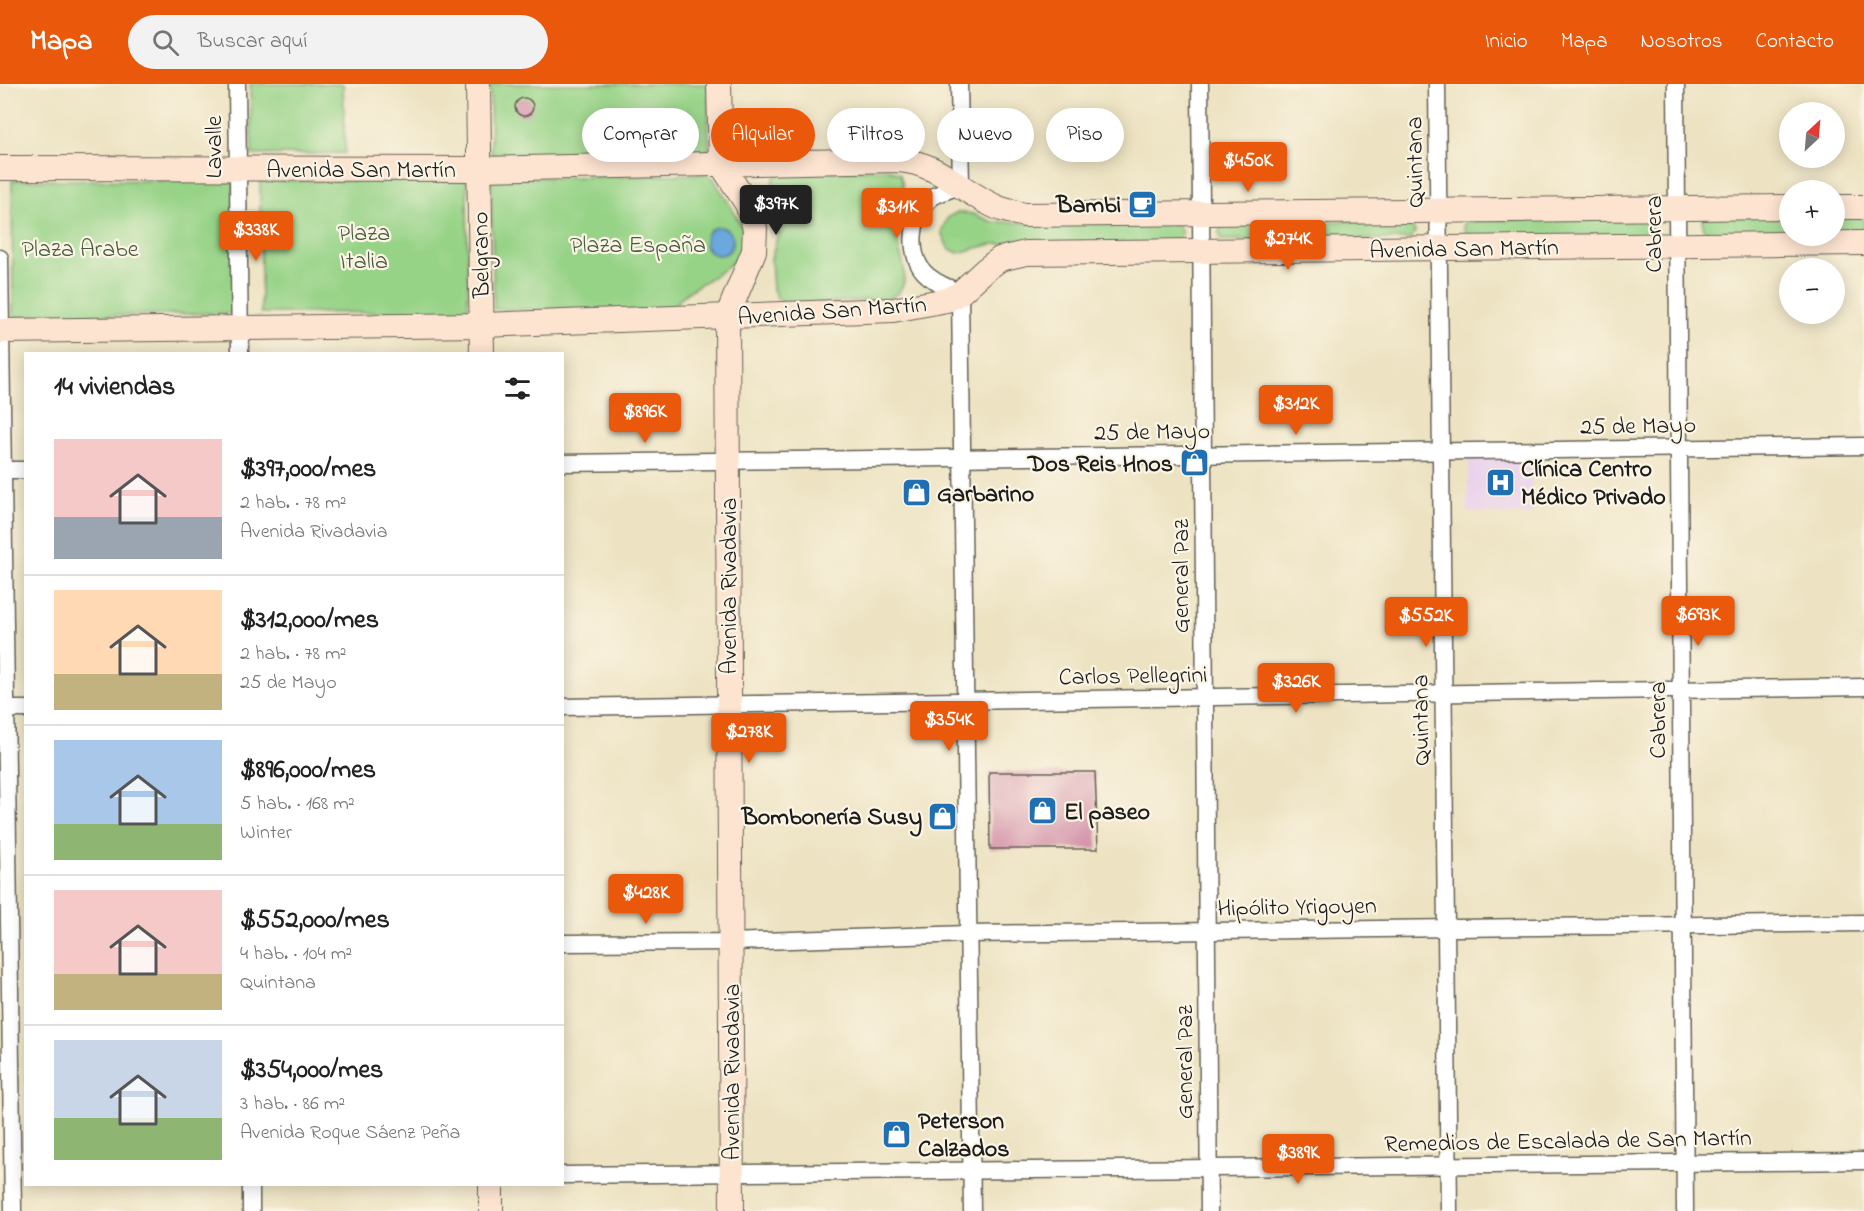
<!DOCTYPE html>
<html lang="es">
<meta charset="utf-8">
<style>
body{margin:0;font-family:"Indie Flower",sans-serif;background:#f2f2f2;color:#222;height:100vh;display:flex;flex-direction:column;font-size:22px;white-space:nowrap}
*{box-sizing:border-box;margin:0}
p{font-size:20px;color:#767676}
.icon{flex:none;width:33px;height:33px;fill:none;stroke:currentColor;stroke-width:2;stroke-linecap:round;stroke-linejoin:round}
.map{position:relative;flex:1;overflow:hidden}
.drawer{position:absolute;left:24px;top:268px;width:540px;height:834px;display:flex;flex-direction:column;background:#fff;border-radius:0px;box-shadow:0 3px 15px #0003}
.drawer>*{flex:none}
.guide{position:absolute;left:582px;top:24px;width:570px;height:54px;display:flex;gap:12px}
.needle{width:39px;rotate:26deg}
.controls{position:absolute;left:1779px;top:18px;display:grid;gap:12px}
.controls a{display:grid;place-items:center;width:66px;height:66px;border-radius:50%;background:#fff;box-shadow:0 3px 15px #0003;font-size:30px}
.price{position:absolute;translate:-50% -51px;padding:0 14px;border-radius:6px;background:#ea580c;color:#fff;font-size:20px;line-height:39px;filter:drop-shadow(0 2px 3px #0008)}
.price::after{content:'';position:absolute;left:50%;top:36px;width:18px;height:14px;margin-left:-9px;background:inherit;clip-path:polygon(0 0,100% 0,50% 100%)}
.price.selected{background:#222;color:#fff}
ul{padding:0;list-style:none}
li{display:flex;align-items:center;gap:18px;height:150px;padding:0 30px}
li+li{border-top:2px solid #e0e0e0}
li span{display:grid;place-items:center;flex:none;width:168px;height:120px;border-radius:0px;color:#555}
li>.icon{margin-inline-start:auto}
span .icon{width:72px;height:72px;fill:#fffc;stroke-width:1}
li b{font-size:26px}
h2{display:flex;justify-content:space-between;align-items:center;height:72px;padding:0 30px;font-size:26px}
.pill{padding:0 21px;border-radius:27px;background:#fff;box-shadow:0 3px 15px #0003;font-size:21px;line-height:54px}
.pill.selected{background:#ea580c;color:#fff}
header{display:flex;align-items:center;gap:36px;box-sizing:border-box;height:84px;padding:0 30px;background:#ea580c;color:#fff}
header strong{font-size:28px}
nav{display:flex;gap:33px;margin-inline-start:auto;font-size:21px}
.search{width:420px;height:54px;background:#f2f2f2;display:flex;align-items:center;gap:15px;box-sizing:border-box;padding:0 21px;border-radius:33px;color:#767676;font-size:22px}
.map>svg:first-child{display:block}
</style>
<header>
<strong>Mapa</strong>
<div class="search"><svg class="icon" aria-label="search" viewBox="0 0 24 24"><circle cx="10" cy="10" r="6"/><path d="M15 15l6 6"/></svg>Buscar aquí</div>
<nav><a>Inicio</a><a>Mapa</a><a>Nosotros</a><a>Contacto</a></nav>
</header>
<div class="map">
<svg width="1864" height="1127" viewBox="0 0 1864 1127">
<rect width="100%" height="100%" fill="#fcf5e5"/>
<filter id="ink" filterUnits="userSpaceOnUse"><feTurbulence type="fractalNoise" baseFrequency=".0167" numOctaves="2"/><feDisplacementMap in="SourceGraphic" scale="12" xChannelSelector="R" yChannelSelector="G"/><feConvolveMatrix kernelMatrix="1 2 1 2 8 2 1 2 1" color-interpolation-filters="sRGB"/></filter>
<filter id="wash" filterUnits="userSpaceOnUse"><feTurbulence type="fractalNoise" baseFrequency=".008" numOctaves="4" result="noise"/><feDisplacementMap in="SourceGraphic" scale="24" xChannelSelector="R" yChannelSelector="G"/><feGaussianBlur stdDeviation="1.35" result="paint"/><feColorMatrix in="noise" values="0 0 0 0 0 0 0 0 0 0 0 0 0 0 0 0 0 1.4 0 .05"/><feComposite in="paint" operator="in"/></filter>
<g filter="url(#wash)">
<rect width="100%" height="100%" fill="#ede3c3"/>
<!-- built -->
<path fill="#ead1ec" d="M1531,366l1,65 -65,-3 2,-61z"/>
<!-- green -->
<g fill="#97d387" stroke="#5a7852" stroke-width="1.5">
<path d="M250,0h93l2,69 -93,2z"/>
<path d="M490,0h218l1,67 -218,3z"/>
<path d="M887,85l13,5c10,29 -6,41 -3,65 2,16 11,29 6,46 -3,9 -10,11 -18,14l-99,6 -9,-7 -4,-9 -2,-30 7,-25 -10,-28 6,-28 7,-5z"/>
<path d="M707,90l7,5c8,15 29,43 30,58 3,29 -44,43 -61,59 -6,6 -9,12 -17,16l-172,-3 -3,-130z"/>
<path d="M12,96l222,1v132l-221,4z"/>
<path d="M467,96l1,132 -207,1 -1,-132z"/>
<path d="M958,128l15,2 20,8h177l7,2 5,9 -3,7 -11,4h-176l-34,9 -10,-5 -7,-16 7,-15z"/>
<path d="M1834,128h30v22h-29z"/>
<path d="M1789,129v21l-80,1c-6,-7 -8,-11 -4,-19z"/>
<path d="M1647,132l6,5 -1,14 -183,3 -6,-11 2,-6z"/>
<path d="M1410,137l5,11 -4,7 -190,1 -2,-7 2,-8 8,-3z"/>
</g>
<!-- water -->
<circle fill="#6ba8dd" stroke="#44627c" stroke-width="1.5" cx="719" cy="157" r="14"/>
<g id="blocks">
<!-- building -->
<g fill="#d391a9">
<circle cx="524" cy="23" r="9"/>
<path d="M989,688h106l3,77h-108z"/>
</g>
</g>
</g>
<g filter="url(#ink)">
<use href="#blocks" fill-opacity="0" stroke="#656256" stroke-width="1.5"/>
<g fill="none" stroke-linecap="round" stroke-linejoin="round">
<defs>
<g id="street">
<path d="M237,0l3,270"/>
<path d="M959,0l2,101c-9,4 -19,7 -27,11 -22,14 -28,56 -10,76 10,11 24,15 36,21l12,918"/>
<path d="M1200,0l9,1127"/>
<path d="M1437,0l12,1127"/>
<path d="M1676,0l9,1127"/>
<path d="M0,174l13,953"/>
<path d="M562,379l1302,-17"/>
<path d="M0,386h26"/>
<path d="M562,623l1302,-20"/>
<path d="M0,625h26"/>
<path d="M562,859l168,-1 238,-8 896,-11"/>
<path d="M562,1091l1302,-14"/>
<path d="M251,1101v26"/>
</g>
<g id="secondary">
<path d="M478,0l4,270"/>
<path d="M719,0l2,80 26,40 8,24 -1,23 -27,66 5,894"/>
<path d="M0,84l478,1 421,-9c41,3 66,35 102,49 7,2 16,4 23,6l766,-8"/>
<path d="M1834,123h30"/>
<path d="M0,247l482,-6 411,-15 54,-10 13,-7 25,-23 15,-11 26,-6 838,-10"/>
<path d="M491,1101v26"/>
</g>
</defs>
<!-- street casing -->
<use href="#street" stroke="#656256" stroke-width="19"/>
<!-- secondary casing -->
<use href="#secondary" stroke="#656256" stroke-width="26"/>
<!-- street -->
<use href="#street" stroke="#fff" stroke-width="16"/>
<!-- secondary -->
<use href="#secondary" stroke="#fde4d1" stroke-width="24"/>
</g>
</g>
<!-- icons -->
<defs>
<symbol id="cafe-square" viewBox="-11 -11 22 22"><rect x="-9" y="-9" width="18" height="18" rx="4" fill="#1f6fb2" stroke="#fcf5e5"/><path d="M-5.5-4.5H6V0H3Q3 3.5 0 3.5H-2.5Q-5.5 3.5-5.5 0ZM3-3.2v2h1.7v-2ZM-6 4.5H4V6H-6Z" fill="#fff"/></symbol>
<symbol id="shop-square" viewBox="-11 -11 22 22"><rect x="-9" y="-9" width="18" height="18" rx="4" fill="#1f6fb2" stroke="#fcf5e5"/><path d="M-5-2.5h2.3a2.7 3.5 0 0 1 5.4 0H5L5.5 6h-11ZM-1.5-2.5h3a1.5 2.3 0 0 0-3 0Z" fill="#fff"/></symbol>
<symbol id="hospital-square" viewBox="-11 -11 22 22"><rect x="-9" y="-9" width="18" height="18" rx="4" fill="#1f6fb2" stroke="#fcf5e5"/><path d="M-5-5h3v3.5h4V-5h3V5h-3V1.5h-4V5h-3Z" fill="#fff"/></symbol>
</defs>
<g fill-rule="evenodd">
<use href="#cafe-square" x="1126" y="104" width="33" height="33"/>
<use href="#shop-square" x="1178" y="362" width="33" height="33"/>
<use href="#hospital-square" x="1484" y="382" width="33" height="33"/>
<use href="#shop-square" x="900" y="392" width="33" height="33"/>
<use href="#shop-square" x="1026" y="710" width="33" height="33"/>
<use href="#shop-square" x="926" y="716" width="33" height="33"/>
<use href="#shop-square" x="880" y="1034" width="33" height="33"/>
</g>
<g text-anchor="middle" stroke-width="4.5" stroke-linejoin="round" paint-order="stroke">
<!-- street labels -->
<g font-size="24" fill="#1c1c1c" stroke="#fcf5e5">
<text transform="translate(213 63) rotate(-90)" y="8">Lavalle</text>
<text transform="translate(1414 78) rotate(-91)" y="8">Quintana</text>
<text x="361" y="93">Avenida San Martín</text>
<text transform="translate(1653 150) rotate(-90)" y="8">Cabrera</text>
<text transform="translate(1464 164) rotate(-1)" y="8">Avenida San Martín</text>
<text transform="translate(480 171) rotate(-91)" y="8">Belgrano</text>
<text transform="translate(832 226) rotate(-4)" y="8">Avenida San Martín</text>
<text transform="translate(1638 341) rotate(-1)" y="8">25 de Mayo</text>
<text transform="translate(1152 347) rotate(-1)" y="8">25 de Mayo</text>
<text transform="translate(1180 492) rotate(-90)" y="8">General Paz</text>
<text transform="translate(728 502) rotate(-90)" y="8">Avenida Rivadavia</text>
<text transform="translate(1133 591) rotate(-1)" y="8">Carlos Pellegrini</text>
<text transform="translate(1420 636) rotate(-91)" y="8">Quintana</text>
<text transform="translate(1657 636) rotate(-90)" y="8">Cabrera</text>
<text transform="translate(1297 822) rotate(-1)" y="8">Hipólito Yrigoyen</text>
<text transform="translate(1184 978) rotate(-90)" y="8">General Paz</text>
<text transform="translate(731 988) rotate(-90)" y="8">Avenida Rivadavia</text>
<text transform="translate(1568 1056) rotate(-1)" y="8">Remedios de Escalada de San Martín</text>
</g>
<!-- poi labels -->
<g font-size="24" font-weight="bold" fill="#1c1c1c" stroke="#fcf5e5" text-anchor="start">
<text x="1121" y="128" text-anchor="end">Bambi</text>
<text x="1173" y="387" text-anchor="end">Dos Reis Hnos</text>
<text x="1521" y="392">Clínica Centro<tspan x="1521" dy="28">Médico Privado</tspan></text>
<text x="937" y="417">Garbarino</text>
<text x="1064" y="735">El paseo</text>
<text x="922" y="740" text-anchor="end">Bombonería Susy</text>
<text x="918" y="1044">Peterson<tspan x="918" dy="28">Calzados</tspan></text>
</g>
<!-- park labels -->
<g font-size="24" fill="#475c41" stroke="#fcf5e5">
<text x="364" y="156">Plaza<tspan x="364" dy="28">Italia</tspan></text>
<text x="638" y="168">Plaza España</text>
<text x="80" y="172">Plaza Arabe</text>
</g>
</g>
</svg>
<div class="controls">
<a><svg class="needle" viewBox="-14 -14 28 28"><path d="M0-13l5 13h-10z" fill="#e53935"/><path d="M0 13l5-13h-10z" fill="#767676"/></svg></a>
<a>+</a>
<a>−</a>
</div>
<b class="price" style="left:1248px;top:109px">$450K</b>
<b class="price selected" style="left:776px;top:152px">$397K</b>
<b class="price" style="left:897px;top:155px">$311K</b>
<b class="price" style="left:256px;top:178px">$338K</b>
<b class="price" style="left:1288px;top:187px">$274K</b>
<b class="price" style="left:1296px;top:352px">$312K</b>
<b class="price" style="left:645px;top:360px">$896K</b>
<b class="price" style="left:1698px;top:563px">$693K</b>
<b class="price" style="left:1426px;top:564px">$552K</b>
<b class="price" style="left:1296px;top:630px">$326K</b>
<b class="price" style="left:949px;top:668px">$354K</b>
<b class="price" style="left:749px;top:680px">$278K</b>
<b class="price" style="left:646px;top:841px">$428K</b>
<b class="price" style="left:1298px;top:1101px">$389K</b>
<div class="guide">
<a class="pill">Comprar</a>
<a class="pill selected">Alquilar</a>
<a class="pill">Filtros</a>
<a class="pill">Nuevo</a>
<a class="pill">Piso</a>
</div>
<section class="drawer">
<h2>14 viviendas<svg class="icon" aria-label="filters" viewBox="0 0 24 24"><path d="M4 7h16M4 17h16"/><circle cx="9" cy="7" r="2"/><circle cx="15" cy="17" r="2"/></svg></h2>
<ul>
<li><span style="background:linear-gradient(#f6c9c9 65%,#9aa5b1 0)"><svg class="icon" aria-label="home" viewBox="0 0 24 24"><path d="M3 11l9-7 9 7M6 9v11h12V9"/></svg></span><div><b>$397,000/mes</b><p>2 hab. · 78 m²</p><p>Avenida Rivadavia</p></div></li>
<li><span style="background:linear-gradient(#ffd9b3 70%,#c2b280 0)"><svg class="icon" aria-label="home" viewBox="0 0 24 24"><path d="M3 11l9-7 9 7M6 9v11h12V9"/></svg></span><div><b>$312,000/mes</b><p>2 hab. · 78 m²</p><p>25 de Mayo</p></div></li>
<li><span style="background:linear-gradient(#a9c7e8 70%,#8fb573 0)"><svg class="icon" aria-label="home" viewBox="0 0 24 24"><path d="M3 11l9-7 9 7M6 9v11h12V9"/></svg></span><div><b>$896,000/mes</b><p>5 hab. · 168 m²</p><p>Winter</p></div></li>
<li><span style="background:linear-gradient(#f6c9c9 70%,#c2b280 0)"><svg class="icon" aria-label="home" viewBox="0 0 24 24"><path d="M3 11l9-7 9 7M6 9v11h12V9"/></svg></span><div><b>$552,000/mes</b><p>4 hab. · 104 m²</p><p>Quintana</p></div></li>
<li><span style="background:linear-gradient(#c9d6e8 65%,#8fb573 0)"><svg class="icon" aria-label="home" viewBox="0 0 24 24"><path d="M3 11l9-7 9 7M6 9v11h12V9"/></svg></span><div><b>$354,000/mes</b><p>3 hab. · 86 m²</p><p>Avenida Roque Sáenz Peña</p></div></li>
</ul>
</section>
</div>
